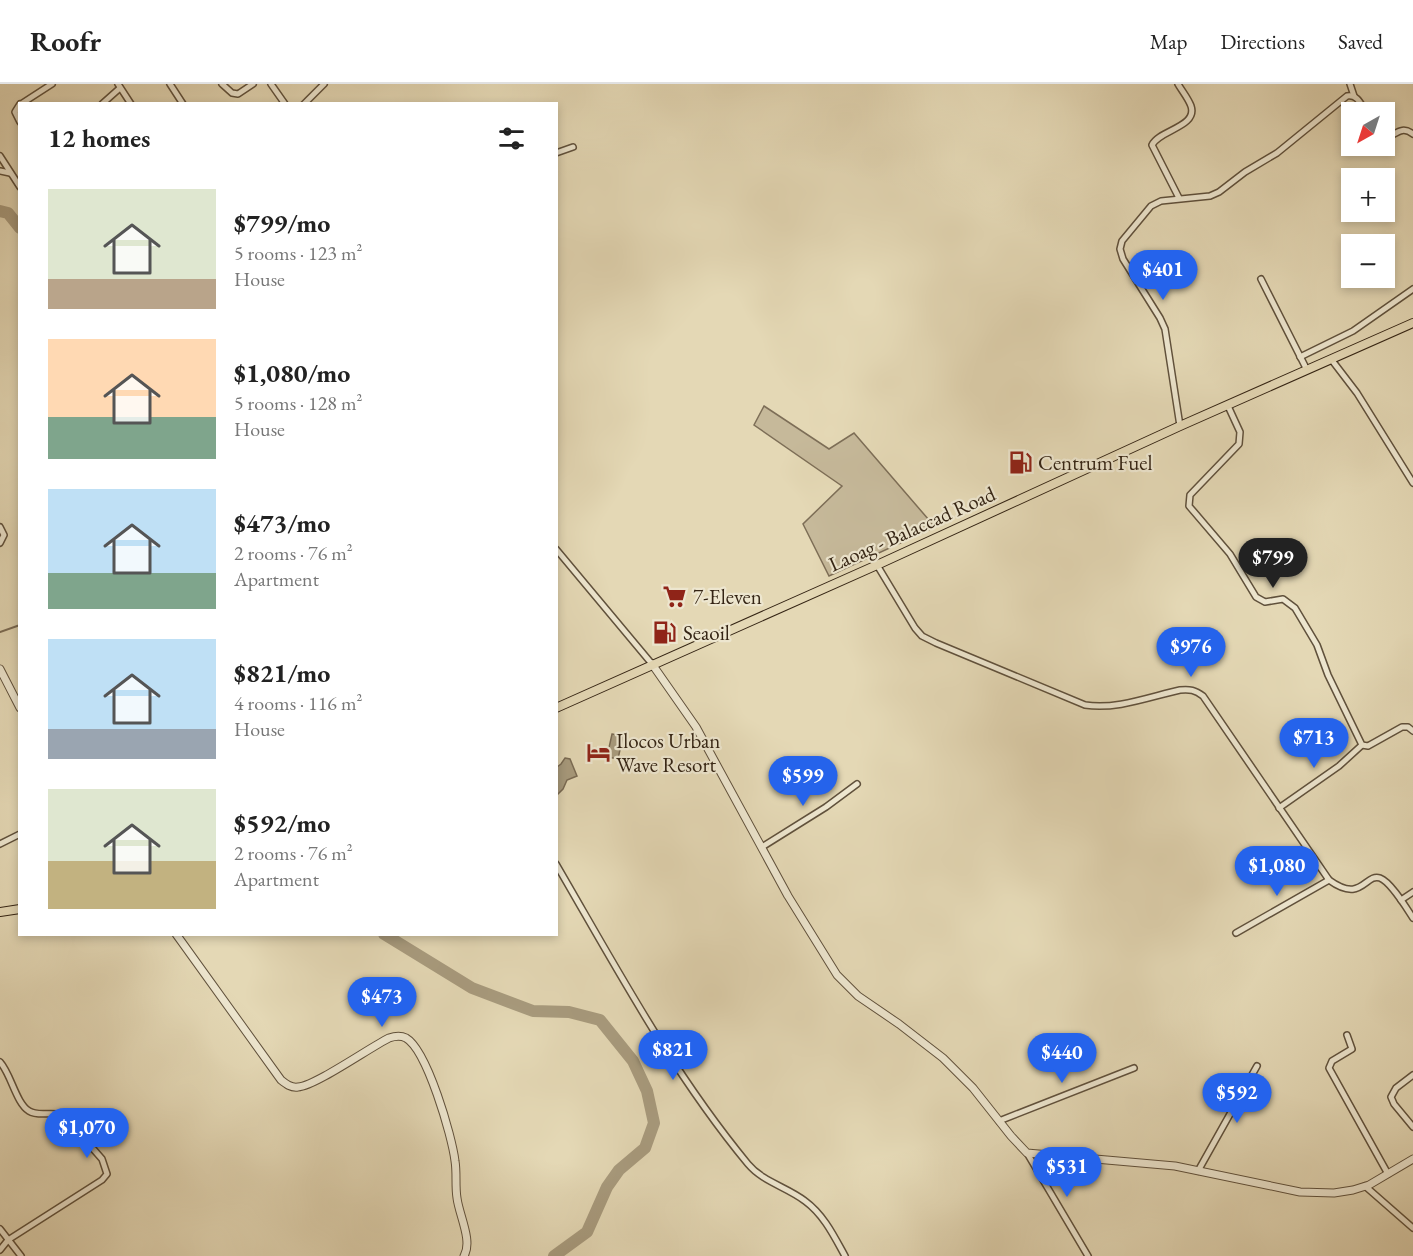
<!DOCTYPE html>
<meta charset="utf-8">
<style>
body{margin:0;font-family:"EB Garamond",serif;background:#f2f2f2;color:#222;height:100vh;display:flex;flex-direction:column;font-size:22px;white-space:nowrap}
*{box-sizing:border-box;margin:0}
p{font-size:20px;color:#767676}
.icon{flex:none;width:33px;height:33px;fill:none;stroke:currentColor;stroke-width:2;stroke-linecap:round;stroke-linejoin:round}
.map{position:relative;flex:1;overflow:hidden}
.sheet{position:absolute;left:18px;top:18px;width:540px;height:834px;display:flex;flex-direction:column;background:#fff;border-radius:0px;box-shadow:0 3px 9px #0003}
.sheet>*{flex:none}
.needle{width:39px;rotate:219deg}
.fabs{position:absolute;left:1341px;top:18px;display:grid;gap:12px}
.fabs a{display:grid;place-items:center;width:54px;height:54px;border-radius:0px;background:#fff;box-shadow:0 3px 9px #0003;font-size:30px}
.price{position:absolute;translate:-50% -51px;padding:0 14px;border-radius:21px;background:#2563eb;color:#fff;font-size:20px;line-height:39px;filter:drop-shadow(0 2px 3px #0008)}
.price::after{content:'';position:absolute;left:50%;top:36px;width:18px;height:14px;margin-left:-9px;background:inherit;clip-path:polygon(0 0,100% 0,50% 100%)}
.price.current{background:#222;color:#fff}
ul{padding:0;list-style:none}
li{display:flex;align-items:center;gap:18px;height:150px;padding:0 30px}
li span{display:grid;place-items:center;flex:none;width:168px;height:120px;border-radius:0px;color:#555}
li>.icon{margin-inline-start:auto}
span .icon{width:72px;height:72px;fill:#fffc;stroke-width:1}
li b{font-size:26px}
h2{display:flex;justify-content:space-between;align-items:center;height:72px;padding:0 30px;font-size:26px}
header{display:flex;align-items:center;gap:36px;box-sizing:border-box;height:84px;padding:0 30px;background:#fff;border-bottom:2px solid #e0e0e0}
header strong{font-size:28px}
nav{display:flex;gap:33px;margin-inline-start:auto;font-size:21px}
.map>svg:first-child{display:block}
</style>
<header>
<strong>Roofr</strong>
<nav><a>Map</a><a>Directions</a><a>Saved</a></nav>
</header>
<div class="map">
<svg width="1413" height="1172" viewBox="0 0 1413 1172">
<rect width="100%" height="100%" fill="#e4d8b5"/>
<filter id="stains"><feTurbulence type="fractalNoise" baseFrequency=".00333" numOctaves="4"/><feColorMatrix values="0 0 0 0 .2 0 0 0 0 .09 0 0 0 0 .02 0 0 0 .5 -.17"/></filter>
<radialGradient id="worn" r=".72"><stop offset=".6" stop-color="#630" stop-opacity="0"/><stop offset="1" stop-color="#630" stop-opacity=".3"/></radialGradient>
<!-- green -->
<path fill="#c6b99a" stroke="#7d6e57" stroke-width="1.5" d="M764,322l65,43 25,-16 81,94 -106,49 -26,-52 39,-38 -88,-61z"/>
<!-- water -->
<g fill="#a89b7e" stroke="#7a6b54" stroke-width="1.5">
<path d="M612,650l11,2 -5,23 -11,-2z"/>
<path d="M565,674l5,1 7,17 -10,4 -4,9 -6,6v-28l4,-3z"/>
</g>
<g fill="none" stroke-linecap="round" stroke-linejoin="round">
<!-- stream -->
<path stroke="#7a6b54" stroke-width="2" d="M0,548l20,-7"/>
<!-- river -->
<g stroke="#a89b7e" stroke-width="12">
<path d="M0,127l8,2 12,15"/>
<path d="M384,850l88,54 61,23 36,1 31,8 33,41 14,30 7,32 -9,25 -26,22 -12,17 -20,45 -33,24"/>
</g>
<defs>
<g id="minor">
<path d="M118,0l13,20"/>
<path d="M170,0l13,20"/>
<path d="M222,0l10,9 6,1 15,-10"/>
<path d="M271,0l14,20"/>
<path d="M1178,0c4,7 10,14 13,22 7,21 -32,24 -39,39l27,53"/>
<path d="M1350,0l4,12"/>
<path d="M20,20l-5,8 5,10"/>
<path d="M21,20l31,-20"/>
<path d="M102,20l18,-16"/>
<path d="M304,20l20,-20"/>
<path d="M1384,55c12,-4 17,-14 29,-5"/>
<path d="M556,69l17,-6"/>
<path d="M0,72l20,31"/>
<path d="M0,87l10,2"/>
<path d="M1261,195l46,91"/>
<path d="M1300,273l53,-26 60,-42"/>
<path d="M1331,275l26,34 56,90"/>
<path d="M1228,322l12,26 -1,12 -49,51 -1,11 41,48 26,43 9,5 18,-3 12,9 22,37 11,30 34,70 6,1 34,-19h6l5,4"/>
<path d="M1180,342l-15,-97 -5,-11 -37,-59 -3,-10 2,-8 29,-35 10,-5 49,-5 9,-4 26,-20 32,-19 70,-57c11,-2 14,9 19,16"/>
<path d="M0,443l4,8 -4,8"/>
<path d="M556,465l96,115"/>
<path d="M877,481l38,63 7,8 14,7 149,62c31,5 64,-8 95,-15 10,-1 15,0 23,6l126,184c33,24 36,-7 51,-2 11,4 27,31 33,40"/>
<path d="M1279,724l60,-42 23,-21"/>
<path d="M0,760l20,-10"/>
<path d="M762,763l64,-40 31,-23"/>
<path d="M556,780c60,103 116,208 192,300 15,18 39,23 57,37 19,14 29,35 40,55"/>
<path d="M1401,816l12,-8"/>
<path d="M1236,849l93,-53"/>
<path d="M1347,951l5,14 -20,12 -3,7 59,106"/>
<path d="M0,978c11,12 16,41 29,49 11,7 26,-2 37,7l36,41 5,15 -5,6 -94,60 -8,10"/>
<path d="M1413,991l-17,13 -5,9 3,7 19,23"/>
<path d="M999,1037l135,-53"/>
<path d="M1027,1069l61,103"/>
<path d="M1198,1087l59,-105"/>
<path d="M1365,1102l48,42"/>
<path d="M0,1145l21,27"/>
</g>
<g id="tertiary">
<path d="M652,580l44,63 92,169 49,79 21,21 41,28 44,34 30,30 38,48 16,17 148,13 125,26 34,1 19,-3 16,-5 44,-26"/>
<path d="M0,585l20,39"/>
<path d="M176,850l105,146c5,4 10,8 17,7 17,-1 71,-39 91,-49 6,-2 11,-3 17,0 21,12 46,98 49,123 2,12 0,25 2,37 2,17 16,43 7,58"/>
</g>
<g id="primary">
<path d="M556,624l321,-143 303,-139 233,-103"/>
<path d="M0,828l20,-3"/>
</g>
</defs>
<!-- minor casing -->
<use href="#minor" stroke="#60513c" stroke-width="8"/>
<!-- tertiary casing -->
<use href="#tertiary" stroke="#60513c" stroke-width="9"/>
<!-- primary casing -->
<use href="#primary" stroke="#342414" stroke-width="10"/>
<!-- minor -->
<use href="#minor" stroke="#ede6cf" stroke-width="5"/>
<!-- tertiary -->
<use href="#tertiary" stroke="#ede6cf" stroke-width="7"/>
<!-- primary -->
<use href="#primary" stroke="#e4d8b5" stroke-width="8"/>
</g>
<!-- icons -->
<defs>
<symbol id="fuel-bare" viewBox="-9 -9 18 18"><path d="M-5.5-6h7V0h2V4h1.3V-2.5L3-4.5l.8-.8L6-3V5H2.5V1h-1V6h-7ZM-4.2-4.7v3.2H.2V-4.7Z" fill="#8f2418" stroke="#ede6cf" stroke-width="2.5" paint-order="stroke"/></symbol>
<symbol id="supermarket-bare" viewBox="-9 -9 18 18"><path d="M-6-5.5h2.5l.6 2H6L4.5 2H-2.5L-4.4-4H-6ZM-1.5 3.2a1.3 1.3 0 1 0 .1 0ZM3 3.2a1.3 1.3 0 1 0 .1 0Z" fill="#8f2418" stroke="#ede6cf" stroke-width="2.5" paint-order="stroke"/></symbol>
<symbol id="hotel-bare" viewBox="-9 -9 18 18"><path d="M-6-4.5h1.5V1H6V5H4.5V3h-9V5H-6ZM-4 0a1.8 1.8 0 1 1 3.6 0ZM.5 0V-2.5h3Q6-2.5 6 0Z" fill="#8f2418" stroke="#ede6cf" stroke-width="2.5" paint-order="stroke"/></symbol>
</defs>
<g fill-rule="evenodd">
<use href="#fuel-bare" x="1004" y="362" width="33" height="33"/>
<use href="#supermarket-bare" x="658" y="496" width="33" height="33"/>
<use href="#fuel-bare" x="648" y="532" width="33" height="33"/>
<use href="#hotel-bare" x="582" y="652" width="33" height="33"/>
</g>
<g text-anchor="middle" stroke-width="4.5" stroke-linejoin="round" paint-order="stroke">
<!-- poi labels -->
<g font-size="21" fill="#342414" stroke="#ede6cf" text-anchor="start">
<text x="1038" y="386">Centrum Fuel</text>
<text x="693" y="520">7-Eleven</text>
<text x="683" y="556">Seaoil</text>
<text x="616" y="664">Ilocos Urban<tspan x="616" dy="24">Wave Resort</tspan></text>
</g>
<!-- street labels -->
<g font-size="21" fill="#342414" stroke="#ede6cf">
<text transform="translate(912 445) rotate(-24)" y="7">Laoag - Balaccad Road</text>
</g>
</g>
<rect width="100%" height="100%" filter="url(#stains)"/>
<rect width="100%" height="100%" fill="url(#worn)"/>
</svg>
<div class="fabs">
<a><svg class="needle" viewBox="-14 -14 28 28"><path d="M0-13l5 13h-10z" fill="#e53935"/><path d="M0 13l5-13h-10z" fill="#767676"/></svg></a>
<a>+</a>
<a>−</a>
</div>
<b class="price" style="left:1163px;top:217px">$401</b>
<b class="price current" style="left:1273px;top:505px">$799</b>
<b class="price" style="left:1191px;top:594px">$976</b>
<b class="price" style="left:1314px;top:685px">$713</b>
<b class="price" style="left:803px;top:723px">$599</b>
<b class="price" style="left:1277px;top:813px">$1,080</b>
<b class="price" style="left:382px;top:944px">$473</b>
<b class="price" style="left:673px;top:997px">$821</b>
<b class="price" style="left:1062px;top:1000px">$440</b>
<b class="price" style="left:1237px;top:1040px">$592</b>
<b class="price" style="left:87px;top:1075px">$1,070</b>
<b class="price" style="left:1067px;top:1114px">$531</b>
<section class="sheet">
<h2>12 homes<svg class="icon" aria-label="filters" viewBox="0 0 24 24"><path d="M4 7h16M4 17h16"/><circle cx="9" cy="7" r="2"/><circle cx="15" cy="17" r="2"/></svg></h2>
<ul>
<li><span style="background:linear-gradient(#dfe7d0 75%,#b9a48a 0)"><svg class="icon" aria-label="home" viewBox="0 0 24 24"><path d="M3 11l9-7 9 7M6 9v11h12V9"/></svg></span><div><b>$799/mo</b><p>5 rooms · 123 m²</p><p>House</p></div></li>
<li><span style="background:linear-gradient(#ffd9b3 65%,#7fa58c 0)"><svg class="icon" aria-label="home" viewBox="0 0 24 24"><path d="M3 11l9-7 9 7M6 9v11h12V9"/></svg></span><div><b>$1,080/mo</b><p>5 rooms · 128 m²</p><p>House</p></div></li>
<li><span style="background:linear-gradient(#bfe0f5 70%,#7fa58c 0)"><svg class="icon" aria-label="home" viewBox="0 0 24 24"><path d="M3 11l9-7 9 7M6 9v11h12V9"/></svg></span><div><b>$473/mo</b><p>2 rooms · 76 m²</p><p>Apartment</p></div></li>
<li><span style="background:linear-gradient(#bfe0f5 75%,#9aa5b1 0)"><svg class="icon" aria-label="home" viewBox="0 0 24 24"><path d="M3 11l9-7 9 7M6 9v11h12V9"/></svg></span><div><b>$821/mo</b><p>4 rooms · 116 m²</p><p>House</p></div></li>
<li><span style="background:linear-gradient(#dfe7d0 60%,#c2b280 0)"><svg class="icon" aria-label="home" viewBox="0 0 24 24"><path d="M3 11l9-7 9 7M6 9v11h12V9"/></svg></span><div><b>$592/mo</b><p>2 rooms · 76 m²</p><p>Apartment</p></div></li>
</ul>
</section>
</div>
